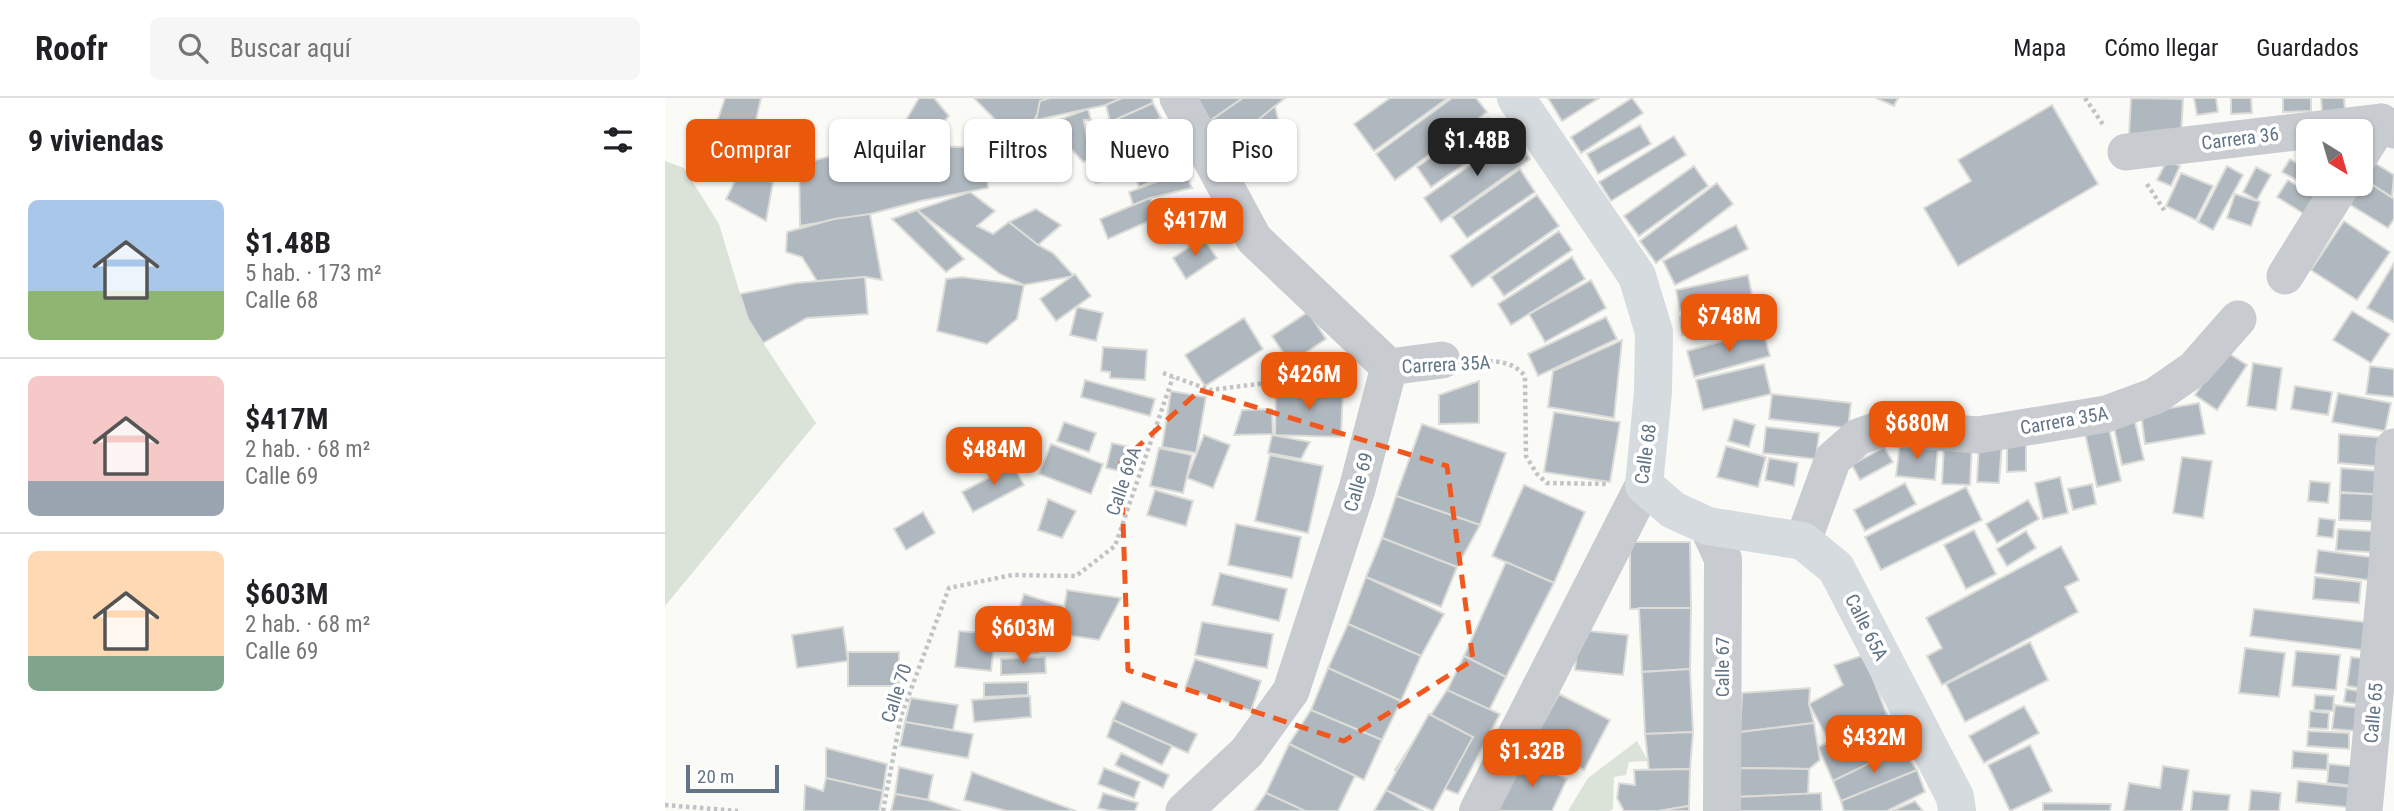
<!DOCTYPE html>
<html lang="es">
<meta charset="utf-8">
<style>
body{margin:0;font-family:"Roboto Condensed",sans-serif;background:#f6f6f6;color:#202124;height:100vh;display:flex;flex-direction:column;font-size:26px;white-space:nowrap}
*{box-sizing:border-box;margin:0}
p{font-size:23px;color:#757577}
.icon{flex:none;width:38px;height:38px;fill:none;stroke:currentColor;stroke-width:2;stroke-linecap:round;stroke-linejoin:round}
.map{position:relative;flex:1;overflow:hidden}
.details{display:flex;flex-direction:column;background:#fff;width:665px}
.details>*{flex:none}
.banner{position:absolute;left:21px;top:21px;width:665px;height:63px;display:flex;gap:14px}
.needle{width:46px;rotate:143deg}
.fabs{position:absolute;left:1631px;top:21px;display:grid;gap:14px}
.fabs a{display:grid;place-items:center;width:77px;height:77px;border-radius:10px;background:#fff;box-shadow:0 2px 5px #0004;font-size:35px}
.scale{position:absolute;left:21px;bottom:18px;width:93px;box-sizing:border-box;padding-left:7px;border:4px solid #627485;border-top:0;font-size:19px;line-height:24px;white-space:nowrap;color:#627485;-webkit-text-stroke:5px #fff;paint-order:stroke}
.price{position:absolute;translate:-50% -60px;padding:0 16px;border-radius:14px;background:#ea580c;color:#fff;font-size:23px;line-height:46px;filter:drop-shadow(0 2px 4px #0008)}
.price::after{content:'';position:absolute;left:50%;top:42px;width:21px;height:16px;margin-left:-10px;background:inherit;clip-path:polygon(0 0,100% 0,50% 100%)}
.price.current{background:#222;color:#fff}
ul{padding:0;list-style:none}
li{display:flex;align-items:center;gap:21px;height:175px;padding:0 28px}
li+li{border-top:2px solid #e0e0e0}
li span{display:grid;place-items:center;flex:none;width:196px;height:140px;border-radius:10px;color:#555}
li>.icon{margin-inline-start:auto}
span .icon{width:84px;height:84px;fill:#fffc;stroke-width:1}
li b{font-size:30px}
h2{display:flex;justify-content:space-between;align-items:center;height:84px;padding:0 28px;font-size:30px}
.pill{padding:0 24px;border-radius:10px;background:#fff;box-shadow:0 2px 5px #0004;font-size:24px;line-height:63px}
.pill.current{background:#ea580c;color:#fff}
header{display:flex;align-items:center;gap:42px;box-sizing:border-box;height:98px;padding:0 35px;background:#fff;border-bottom:2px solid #e0e0e0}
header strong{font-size:33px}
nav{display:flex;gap:38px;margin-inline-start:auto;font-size:24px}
.search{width:490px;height:63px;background:#f6f6f6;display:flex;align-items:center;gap:18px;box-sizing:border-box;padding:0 24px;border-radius:10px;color:#757577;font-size:26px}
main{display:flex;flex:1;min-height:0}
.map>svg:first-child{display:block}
</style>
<header>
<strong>Roofr</strong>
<div class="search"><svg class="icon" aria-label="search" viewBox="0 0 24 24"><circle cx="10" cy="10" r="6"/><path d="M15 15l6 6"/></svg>Buscar aquí</div>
<nav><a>Mapa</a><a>Cómo llegar</a><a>Guardados</a></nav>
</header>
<main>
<section class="details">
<h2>9 viviendas<svg class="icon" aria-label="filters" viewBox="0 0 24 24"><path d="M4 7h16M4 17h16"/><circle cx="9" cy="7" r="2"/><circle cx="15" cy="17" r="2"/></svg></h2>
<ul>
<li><span style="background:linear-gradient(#a9c7e8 65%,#8fb573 0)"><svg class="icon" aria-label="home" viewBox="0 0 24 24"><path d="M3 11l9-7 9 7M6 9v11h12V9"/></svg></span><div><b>$1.48B</b><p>5 hab. · 173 m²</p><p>Calle 68</p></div></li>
<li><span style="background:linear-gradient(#f6c9c9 75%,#9aa5b1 0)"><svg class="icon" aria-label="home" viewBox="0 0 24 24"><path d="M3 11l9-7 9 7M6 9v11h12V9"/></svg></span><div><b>$417M</b><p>2 hab. · 68 m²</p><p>Calle 69</p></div></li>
<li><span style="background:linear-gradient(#ffd9b3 75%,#7fa58c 0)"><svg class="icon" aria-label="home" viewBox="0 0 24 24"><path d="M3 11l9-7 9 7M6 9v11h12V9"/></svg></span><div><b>$603M</b><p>2 hab. · 68 m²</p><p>Calle 69</p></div></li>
</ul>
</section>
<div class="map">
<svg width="1729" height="713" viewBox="0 0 1729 713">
<rect width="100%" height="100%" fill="#fafaf7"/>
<!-- green -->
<g fill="#dbe2d8">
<path d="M0,63l19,7 35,56 29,96 68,103 -151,183z"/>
<path d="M972,643l11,20 -19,1 -3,13 -12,2 -1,32 -3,2h-42l20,-33z"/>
</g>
<!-- building -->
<g fill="#b0b8bf" stroke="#dcdcd9" stroke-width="2">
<path d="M60,0h36l-10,45 -34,-21z"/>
<path d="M254,0h15l15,18 -22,25 -28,-9z"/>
<path d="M309,0h71l1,3 -12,19 -21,18z"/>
<path d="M385,0h72l-16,7 -70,15 4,-19z"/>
<path d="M457,0h30l1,5 -43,19 -4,-17z"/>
<path d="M532,0h46l-39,27z"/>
<path d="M578,0h42l-67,55 -14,-28z"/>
<path d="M725,0h58l-74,53 -20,-27z"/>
<path d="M787,0h24l11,14 -92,68 -19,-26z"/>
<path d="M883,0h51l-37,23z"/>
<path d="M967,0l11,15 -62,40 -10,-16z"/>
<path d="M1211,0h22l-4,8z"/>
<path d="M1466,0l52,1 -2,38 -52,-2z"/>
<path d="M1529,0h22l2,14 -21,3z"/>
<path d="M1566,0h20l1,15 -21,1z"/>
<path d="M1618,0h28v13l-28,1z"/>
<path d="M1656,0h23l1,12 -23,2z"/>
<path d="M488,5l8,15 -52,26 -5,-19z"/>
<path d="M1387,7l46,79 -140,82 -34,-58 47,-27 -13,-21z"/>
<path d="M610,8l4,17 -55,44 -6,-14z"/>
<path d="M423,11l3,11h-7l3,20 19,-8 3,12 7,7 -33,11 -21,-23 -4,-19z"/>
<path d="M496,20l7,20 -40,19 -7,-18z"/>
<path d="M823,20l14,20 -71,49 -14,-20z"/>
<path d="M975,27l11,19 -53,30 -11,-20z"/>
<path d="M30,32l34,4 -2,30h-32l-6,-21z"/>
<path d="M848,37l17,24 -89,63 -17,-24z"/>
<path d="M1009,38l12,19 -75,46 -12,-19z"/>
<path d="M503,40l9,16 -81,29 -5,-10z"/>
<path d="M258,48l42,1 22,19 1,22 -68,13 -50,13 -70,12 -1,-62 40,-10z"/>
<path d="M510,54l9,17 -45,18 -6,-17z"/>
<path d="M1625,61l18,11v14h22l-7,11 -41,-23z"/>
<path d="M1502,62l13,6 -9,20 -14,-6z"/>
<path d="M1710,65l19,12 -2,22 -27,-17z"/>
<path d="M1029,68l14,20 -69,50 -15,-20z"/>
<path d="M1562,68l16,9 -30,55 -15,-8z"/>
<path d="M1591,69l15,8 -14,25 -14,-8z"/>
<path d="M855,71l15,23 -68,46 -15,-21z"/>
<path d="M520,73l7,17 -42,10 -17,7 -4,-13z"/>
<path d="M1516,75l32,13 -17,34 -30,-14z"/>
<path d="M73,77l35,7 -7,39 -40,-22z"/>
<path d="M1623,82l32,20 -11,17 -32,-20z"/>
<path d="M1700,82l29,19v20l-6,9 -39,-24z"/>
<path d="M1052,85l16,21 -77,59 -16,-22z"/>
<path d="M305,94l25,19 -18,15 16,8 16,-12 29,23 15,8 21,23 -50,9 -24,-11 -83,-64z"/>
<path d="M1570,96l25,8 -9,24 -24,-8z"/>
<path d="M872,97l22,31 -87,61 -22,-31z"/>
<path d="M485,100l8,19 -50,22 -8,-20z"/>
<path d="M371,111l25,16 -23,20 -29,-23z"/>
<path d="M252,112l47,49 -18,13 -54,-53z"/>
<path d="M205,116l12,66 -17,-3 -48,4 -15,-24 -16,-5 1,-20 47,-13z"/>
<path d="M1679,123l46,31 -33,48 -46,-30z"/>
<path d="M1071,127l12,24 -73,36 -12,-24z"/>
<path d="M894,133l13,19 -68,46 -13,-19z"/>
<path d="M538,140l14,20 -31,21 -13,-21z"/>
<path d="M907,159l13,22 -74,46 -13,-21z"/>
<path d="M1729,165v59l-27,-14z"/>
<path d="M410,176l16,22 -35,25 -16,-22z"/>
<path d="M1083,177l4,20 -72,15 -4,-20z"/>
<path d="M200,179l3,37 -61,4 -44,25 -15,-24 -8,-25 56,-11z"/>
<path d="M297,179l62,8 -7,34 -30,25 -50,-13 9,-52z"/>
<path d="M926,182l15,28 -61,34 -16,-28z"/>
<path d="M412,209l26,6 -7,28 -26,-6z"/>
<path d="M1082,212l2,17 -67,8 -2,-18z"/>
<path d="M1687,213l38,23 -19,29 -38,-23z"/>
<path d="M643,214l18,27 -36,24 -18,-27z"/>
<path d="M941,219l11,22 -79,37 -10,-22z"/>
<path d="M579,220l19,31 -58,37 -20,-31z"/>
<path d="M1098,232l7,26 -76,21 -7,-26z"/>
<path d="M957,242l-8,78 -66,-11 5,-36z"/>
<path d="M438,249l44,3 -2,30 -35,-2v-6l-9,-1z"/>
<path d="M1560,253l22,14 -30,45 -22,-15z"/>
<path d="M1588,265l29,5 -6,42 -29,-4z"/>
<path d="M1099,266l7,30 -68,16 -7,-30z"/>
<path d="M1705,268l24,3v28l-28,-3z"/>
<path d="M420,282l70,19 -5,17 -69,-19z"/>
<path d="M814,283v42l-40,1v-29z"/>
<path d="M1630,288l37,6 -4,23 -37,-6z"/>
<path d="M611,289l67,2 -2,48 -66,-2z"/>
<path d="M506,293l35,6 -10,56 -34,-6z"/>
<path d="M1673,295l53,10 -6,28 -53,-9z"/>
<path d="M1107,296l79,9 -3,25 -79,-9z"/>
<path d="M1534,305l6,31 -60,10 -4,-31z"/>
<path d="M607,311l1,25 -39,1 8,-25z"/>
<path d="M889,314l66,10 -10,60 -66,-10z"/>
<path d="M1469,320l10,42 -22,5 -9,-42z"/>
<path d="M1069,321l21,6 -6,22 -21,-6z"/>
<path d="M399,324l32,11 -7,19 -32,-11z"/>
<path d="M757,326l84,29 -26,72 -84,-29z"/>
<path d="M1443,326l13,57 -24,6 -13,-58z"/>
<path d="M1101,329l53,6 -3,26 -53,-6z"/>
<path d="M1674,336l49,4 -2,29 -48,-4z"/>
<path d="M539,337l26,10 -17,43 -26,-10z"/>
<path d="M607,337l38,7 -9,17 -33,-6z"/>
<path d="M1235,344l38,4 -3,34 -39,-4z"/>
<path d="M1361,344v29l-19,1v-29z"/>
<path d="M447,345l27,6 -6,25 -27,-6z"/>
<path d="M1279,345l28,1 -2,41 -28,-1z"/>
<path d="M1314,345l23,1 -3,39 -22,-1z"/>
<path d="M386,346l52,20 -12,30 -52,-20z"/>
<path d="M1061,348l40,11 -8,30 -41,-10z"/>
<path d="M1219,349l9,15 -33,18 -8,-15z"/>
<path d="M494,350l33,7 -9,38 -33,-7z"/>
<path d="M605,357l53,11 -15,67 -53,-12z"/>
<path d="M1517,359l30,4 -9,57 -30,-5z"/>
<path d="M1104,360l29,5 -4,23 -29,-6z"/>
<path d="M346,363l13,24 -51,27 -11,-20 38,-20 -3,-4z"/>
<path d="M1676,370l50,4 -2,23 -49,-3z"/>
<path d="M1395,379l8,36 -25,6 -8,-36z"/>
<path d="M1645,383l20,2 -2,20 -20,-2z"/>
<path d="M1240,385l11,21 -51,27 -11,-21z"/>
<path d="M1427,386l4,20 -23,6 -5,-21z"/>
<path d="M859,387l61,27 -31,71 -62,-27z"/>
<path d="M1301,389l16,33 -101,50 -16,-33z"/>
<path d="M490,392l38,11 -7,25 -39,-11z"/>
<path d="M1675,395l49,2 -2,27 -48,-2z"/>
<path d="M731,398l84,29 -23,42 -75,-29z"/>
<path d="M383,401l28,12 -14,27 -24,-8z"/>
<path d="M1363,402l11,19 -42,24 -11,-19z"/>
<path d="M258,414l12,21 -29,17 -12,-21z"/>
<path d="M1654,420l16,2 -2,18 -16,-2z"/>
<path d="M571,426l65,13 -9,41 -64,-13z"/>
<path d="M1673,431l48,3 -2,21 -48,-3z"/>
<path d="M1309,432l22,44 -30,15 -22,-44z"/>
<path d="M1361,433l10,17 -29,18 -10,-17z"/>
<path d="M717,440l75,29 -16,40 -75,-30z"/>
<path d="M965,444h60l1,66 -61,1z"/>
<path d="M1396,448l18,34 -14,7 13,25 -136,73 -15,-29 15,-8 -16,-30z"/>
<path d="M1653,452l67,9 -3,23 -67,-9z"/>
<path d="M841,464l48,21 -48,94 -42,-21z"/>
<path d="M555,475l67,16 -8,32 -67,-16z"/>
<path d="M701,479l78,37 -23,42 -73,-32z"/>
<path d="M1650,479l46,5 -2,21 -46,-4z"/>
<path d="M402,492l54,8 -22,42 -39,-6z"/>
<path d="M359,496l39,13 -7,20 -38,-14z"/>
<path d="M974,510h52l-1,61 -48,3z"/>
<path d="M1589,511l119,14 -4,28 -119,-15z"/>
<path d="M537,524l71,12 -6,34 -72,-13z"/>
<path d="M683,526l73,32 -20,45 -73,-33z"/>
<path d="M178,529l5,34 -51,7 -5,-33z"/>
<path d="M914,532l49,5 -5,40 -48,-5z"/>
<path d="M294,533l36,3 -4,37 -36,-4z"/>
<path d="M356,536l19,1 -2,18 -18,-1z"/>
<path d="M1365,544l18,38 -83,42 -19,-38z"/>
<path d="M1580,550l40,5 -6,44 -40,-4z"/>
<path d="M1631,553l44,4 -4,35 -44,-4z"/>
<rect x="183" y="554" width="51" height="34"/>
<path d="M1199,557l23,60 -58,26 -20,-37 34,-19 -9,-20z"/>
<path d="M799,558l42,21 -27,53 -41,-21z"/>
<path d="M380,559l1,16 -45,2v-16z"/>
<path d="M1686,559l25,3 -4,30 -25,-4z"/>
<path d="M530,561l66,22 -10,30 -66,-23z"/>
<path d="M663,570l73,33 -19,39 -71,-30z"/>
<path d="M1025,571l3,63 -48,2 -3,-62z"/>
<path d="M363,584v13l-44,2v-14z"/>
<path d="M1145,590l-1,16 5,19 -74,9 2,-39z"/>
<path d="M1681,591l27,4 -2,13 -27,-4z"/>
<path d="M782,592l53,24 -42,80 -63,-24z"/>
<path d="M894,596l51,26 -26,50 -52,-27z"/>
<path d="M1650,597l19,1 -1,15 -19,-1z"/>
<path d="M365,598l1,21 -57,5 -2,-22z"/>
<path d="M246,600l47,7 -5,25 -48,-8z"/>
<path d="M457,603l75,33 -9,19 -75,-33z"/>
<path d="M1670,607l35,4 -3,23 -35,-3z"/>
<path d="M1359,608l15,27 -55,30 -15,-27z"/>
<path d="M646,612l71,30 -18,40 -75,-36z"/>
<path d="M1645,613l19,2 -1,16 -19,-1z"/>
<path d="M764,616l44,23 -40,74 -47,-21z"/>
<path d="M1222,617l14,33 -68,33 -15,-34z"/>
<path d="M448,622l59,26 -10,19 -55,-28z"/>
<path d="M240,624l68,12 -5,24 -68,-12z"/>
<path d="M1149,625l6,37 -11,9 -73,-1 4,-36z"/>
<path d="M1643,633l41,2v16l-42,-3z"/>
<path d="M1028,634l-3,37 -41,1 -4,-36z"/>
<path d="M624,646l66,32 -17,35h-33l-39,-18z"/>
<path d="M1365,647l22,46 -42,20 -22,-46z"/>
<path d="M161,650l61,16 -4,27 -57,-13z"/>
<path d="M1236,650l16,22 -76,31 -8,-20z"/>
<path d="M1628,653l35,3 -1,16 -35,-2z"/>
<path d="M456,655l48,22 -6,13 -48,-23z"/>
<path d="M856,659l46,22 -15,32h-57z"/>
<path d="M1664,666l38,4 -2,19 -38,-4z"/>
<path d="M1498,668l26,4 -7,41h-58l5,-28 31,5z"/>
<path d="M234,669l34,8 -5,25 -33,-6z"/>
<path d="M439,670l36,14 -6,16 -36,-14z"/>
<path d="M1071,670l73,1 -1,25 -71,3z"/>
<path d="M1025,671l-1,37 -30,5h-35l-7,-13 2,-15 16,2 -1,-15z"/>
<path d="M1252,672l8,22 -38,19h-43l-3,-10z"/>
<path d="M307,674l104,39h-69l-43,-11z"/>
<path d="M161,680l57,13 -4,20h-75l1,-26 18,6z"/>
<path d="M1633,683l60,7 -2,20 -60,-6z"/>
<path d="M721,692l37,21h-49z"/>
<path d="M1586,692l30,3 -2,18h-30z"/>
<path d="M1528,693l37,4 -2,16h-37z"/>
<path d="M438,695l35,10 -3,8h-25l-12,-3z"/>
<path d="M601,695l39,18h-51z"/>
<path d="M1156,695l1,18h-85v-14z"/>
<path d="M230,696l33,6 33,11h-70z"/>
<path d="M1250,703l8,10h-31z"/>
<path d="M1378,705l68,1 -1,7h-67z"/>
<path d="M1024,708v5h-30z"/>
</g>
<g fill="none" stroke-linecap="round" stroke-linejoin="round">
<!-- path -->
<g stroke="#c1c4c6" stroke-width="4.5" stroke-dasharray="3.5 3.5" stroke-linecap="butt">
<path d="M1420,0l19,28"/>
<path d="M1482,86l19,29"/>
<path d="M810,263c19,0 37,-1 50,15l1,80 11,18 10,9 60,1"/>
<path d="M498,275l47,17 137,-17"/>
<path d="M0,707l73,6"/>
<path d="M218,713l18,-95 48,-128 63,-13 64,1 39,-30 58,-169"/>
</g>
<!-- minor -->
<g stroke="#c8ccd0" stroke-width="37">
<path d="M513,0l76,141 135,128"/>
<path d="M1461,54l255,-30 13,8"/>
<path d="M1696,56l20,-32"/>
<path d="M1620,178l57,-92"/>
<path d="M724,269l53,-7"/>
<path d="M1138,443l30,-82 25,-22 26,-9 94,7 128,-21 49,-18 39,-27 44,-50"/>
<path d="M519,713l63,-59 44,-61 66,-202 32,-122"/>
<path d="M1699,713l23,-244 7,-120"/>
</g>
<!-- tertiary -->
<g stroke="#c8ccd0" stroke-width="38">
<path d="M1043,428l15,33 -1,252"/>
<path d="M813,713l166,-326"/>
</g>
<!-- secondary -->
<path stroke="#d6dbdf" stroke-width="38" d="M851,0l121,178 17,56 -1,60 -9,93 29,25 35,16 95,15 33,27 119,229 2,14"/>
</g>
<!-- marked area -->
<path fill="none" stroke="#f15820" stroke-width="5" stroke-dasharray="14 9" stroke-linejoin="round" d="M535,292l247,76 26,194 -129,81 -216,-71 -7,-208z"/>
<g text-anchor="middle" stroke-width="7" stroke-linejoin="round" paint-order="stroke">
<!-- street labels -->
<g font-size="19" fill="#627485" stroke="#fff">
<text transform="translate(1575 40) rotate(-7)" y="7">Carrera 36</text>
<text transform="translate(781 266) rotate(-3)" y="7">Carrera 35A</text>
<text transform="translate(1399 322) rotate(-10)" y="7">Carrera 35A</text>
<text transform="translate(980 356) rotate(-82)" y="7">Calle 68</text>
<text transform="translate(458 383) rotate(-71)" y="7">Calle 69A</text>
<text transform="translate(693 384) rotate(-74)" y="7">Calle 69</text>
<text transform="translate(1202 529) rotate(63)" y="7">Calle 65A</text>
<text transform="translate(1057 569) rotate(-90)" y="7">Calle 67</text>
<text transform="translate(231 595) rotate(-72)" y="7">Calle 70</text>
<text transform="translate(1708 615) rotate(-85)" y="7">Calle 65</text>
</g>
</g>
</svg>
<div class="fabs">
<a><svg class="needle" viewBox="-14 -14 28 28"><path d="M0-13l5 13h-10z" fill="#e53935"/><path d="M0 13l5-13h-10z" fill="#757577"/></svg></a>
</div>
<div class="scale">20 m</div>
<b class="price current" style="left:812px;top:80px">$1.48B</b>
<b class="price" style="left:530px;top:160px">$417M</b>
<b class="price" style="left:1064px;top:256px">$748M</b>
<b class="price" style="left:644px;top:314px">$426M</b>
<b class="price" style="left:1252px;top:363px">$680M</b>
<b class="price" style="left:329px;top:389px">$484M</b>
<b class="price" style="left:358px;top:568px">$603M</b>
<b class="price" style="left:1209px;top:677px">$432M</b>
<b class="price" style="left:867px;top:691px">$1.32B</b>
<div class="banner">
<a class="pill current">Comprar</a>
<a class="pill">Alquilar</a>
<a class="pill">Filtros</a>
<a class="pill">Nuevo</a>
<a class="pill">Piso</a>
</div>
</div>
</main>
